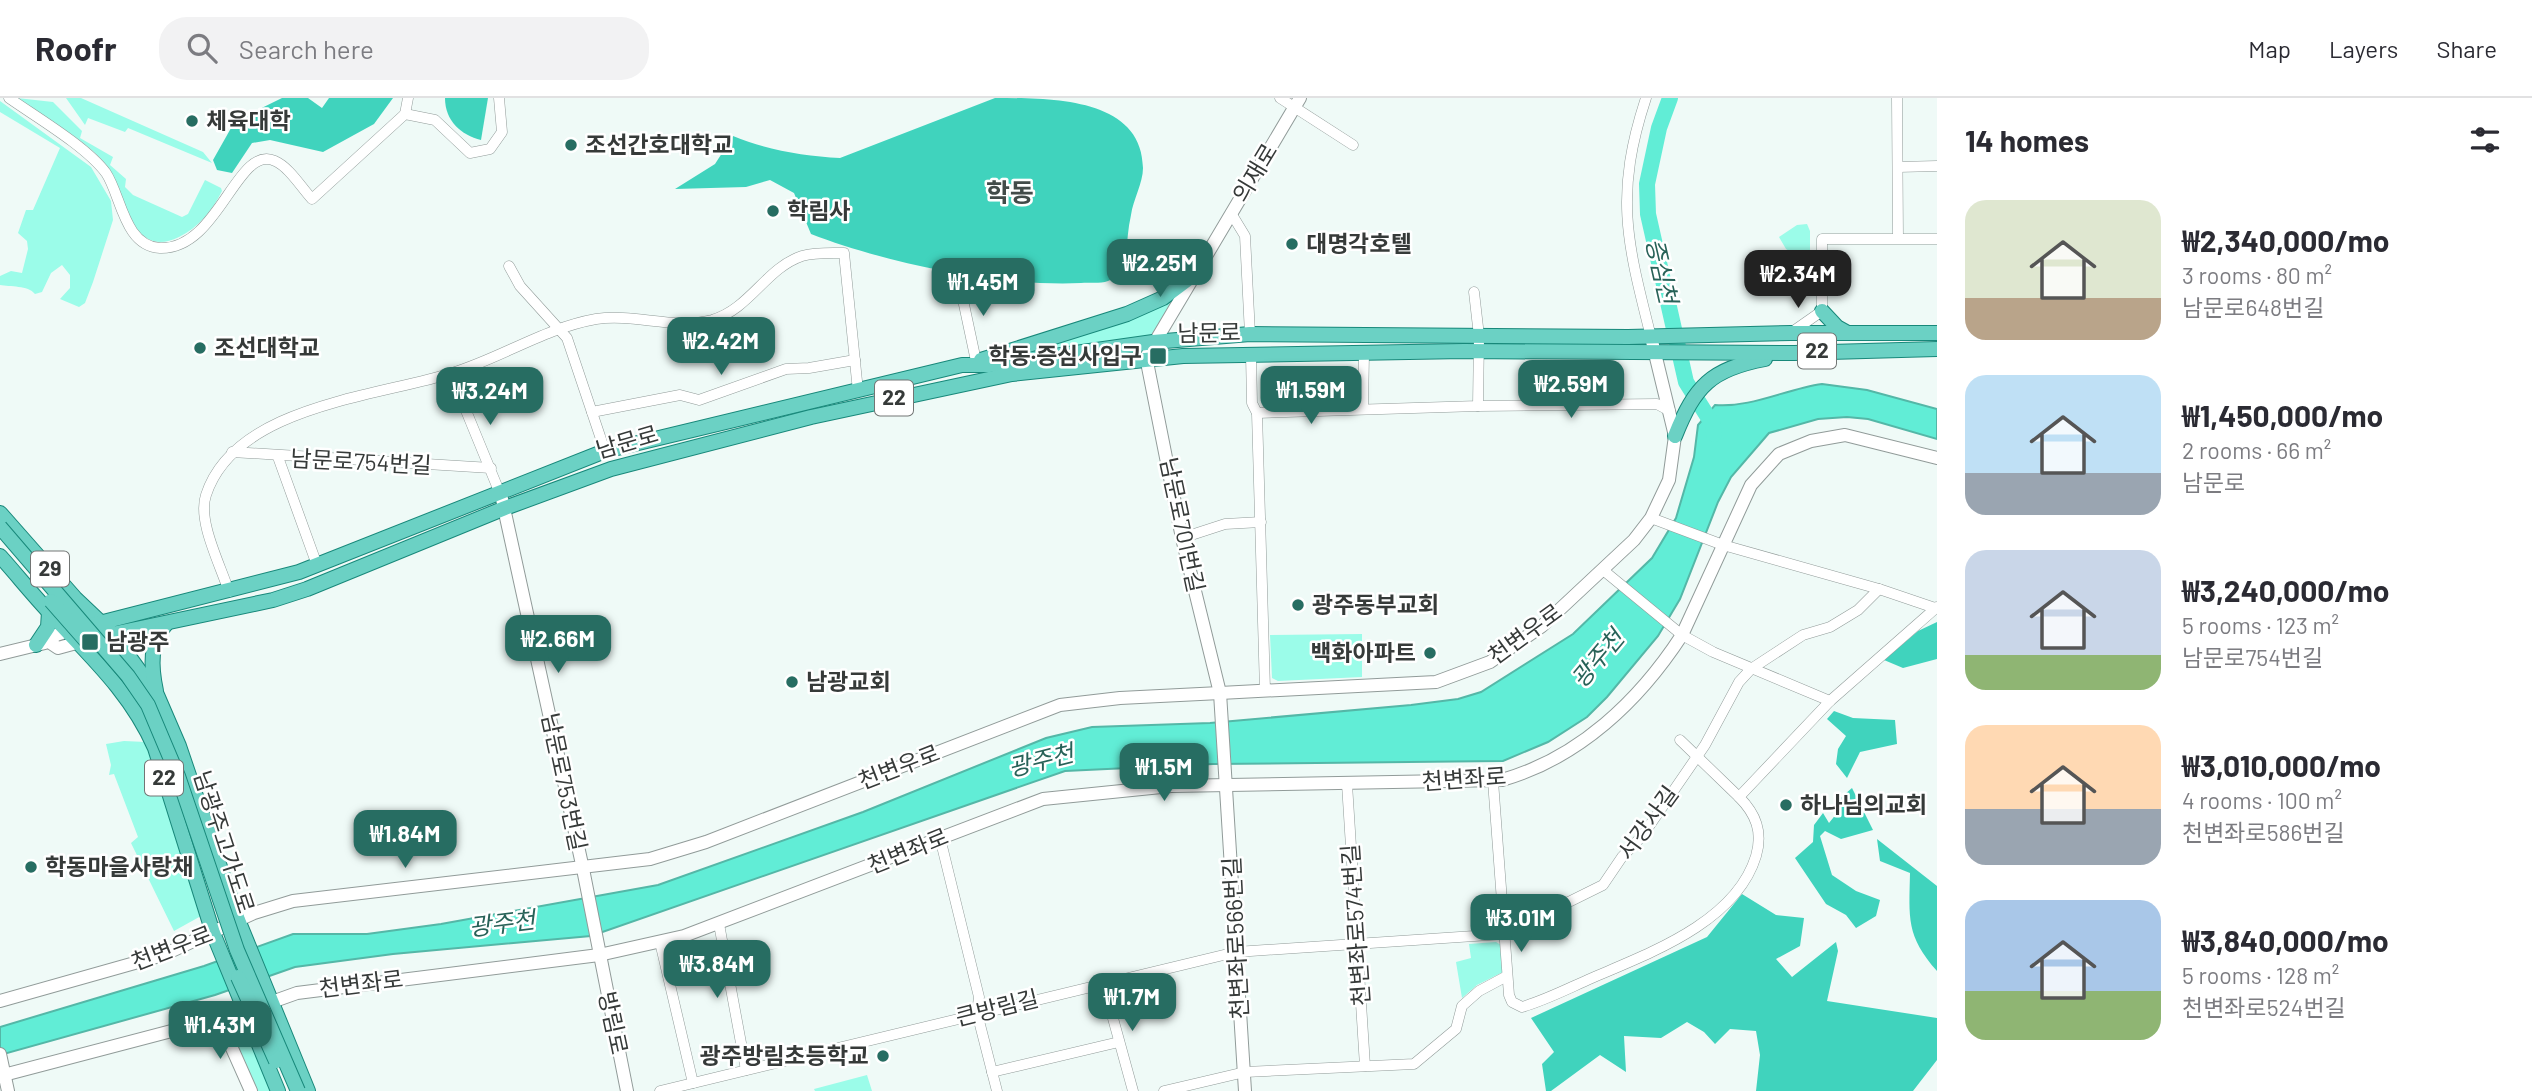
<!DOCTYPE html>
<meta charset="utf-8">
<style>
body{margin:0;font-family:Barlow,"Noto Sans KR",sans-serif;background:#f2f2f3;color:#2b2b33;height:100vh;display:flex;flex-direction:column;font-size:26px;white-space:nowrap}
*{box-sizing:border-box;margin:0}
p{font-size:23px;color:#7c7c81}
.icon{flex:none;width:38px;height:38px;fill:none;stroke:currentColor;stroke-width:2;stroke-linecap:round;stroke-linejoin:round}
.map{position:relative;flex:1;overflow:hidden}
.drawer{display:flex;flex-direction:column;background:#fff;width:595px}
.drawer>*{flex:none}
.price{position:absolute;translate:-50% -60px;padding:0 16px;border-radius:14px;background:#276d62;color:#fff;font-size:23px;line-height:46px;filter:drop-shadow(0 2px 4px #0008)}
.price::after{content:'';position:absolute;left:50%;top:42px;width:21px;height:16px;margin-left:-10px;background:inherit;clip-path:polygon(0 0,100% 0,50% 100%)}
.price.selected{background:#222;color:#fff}
ul{padding:0;list-style:none}
li{display:flex;align-items:center;gap:21px;height:175px;padding:0 28px}
li span{display:grid;place-items:center;flex:none;width:196px;height:140px;border-radius:21px;color:#555}
li>.icon{margin-inline-start:auto}
span .icon{width:84px;height:84px;fill:#fffc;stroke-width:1}
li b{font-size:30px}
h2{display:flex;justify-content:space-between;align-items:center;height:84px;padding:0 28px;font-size:30px}
header{display:flex;align-items:center;gap:42px;box-sizing:border-box;height:98px;padding:0 35px;background:#fff;border-bottom:2px solid #e1e1e2}
header strong{font-size:33px}
nav{display:flex;gap:38px;margin-inline-start:auto;font-size:24px}
.search{width:490px;height:63px;background:#f2f2f3;display:flex;align-items:center;gap:18px;box-sizing:border-box;padding:0 24px;border-radius:28px;color:#7c7c81;font-size:26px}
main{display:flex;flex:1;min-height:0}
.map>svg:first-child{display:block}
</style>
<header>
<strong>Roofr</strong>
<div class="search"><svg class="icon" aria-label="search" viewBox="0 0 24 24"><circle cx="10" cy="10" r="6"/><path d="M15 15l6 6"/></svg>Search here</div>
<nav><a>Map</a><a>Layers</a><a>Share</a></nav>
</header>
<main>
<div class="map">
<svg width="1937" height="993" viewBox="0 0 1937 993">
<rect width="100%" height="100%" fill="#effaf7"/>
<!-- green -->
<g fill="#9bfce9">
<path d="M17,0l36,4 29,29 -2,7 33,19 -3,8 16,14 -1,8 8,8 49,22 6,-3 17,-34 16,8 1,3c-10,20 -23,36 -43,46 -50,25 -55,-50 -76,-76 -18,-21 -62,-46 -86,-63z"/>
<path d="M66,0h15l122,54 9,11 -84,-35 -3,4 -37,-14 -3,7z"/>
<path d="M0,3l91,66 20,34 2,19 -20,62 -8,21 -6,4 -19,-8 10,-11v-13l-8,-10 -11,8 -9,19 -7,2c-7,-9 -25,-7 -35,-9v-9l11,-5 11,2 6,-24 -1,-8 -9,-8 8,-23h7l27,-62 -60,-36z"/>
<path d="M1807,126l3,7v24l-6,6 -18,-12 -7,-12 18,-12z"/>
<path d="M1185,188l-35,51 -109,12z"/>
<path d="M1362,536v43l-84,4 -6,-3 -2,-43z"/>
<path d="M124,643l22,1 55,174 -27,15 -43,-88 7,-6 -24,-63 -5,1 2,-10 -5,-21z"/>
<path d="M1496,844l5,3 2,27 -26,13 -15,13 -6,-36 15,-4 -2,-14z"/>
<path d="M244,926l30,67h-23l-28,-63z"/>
<path d="M867,977l5,16h-57l-1,-2z"/>
</g>
<!-- forest -->
<g fill="#40d3bd">
<path d="M282,0h26l14,10 7,-10h64l-19,26 -51,28 -53,-12 -18,3 -20,30 -15,-3 -4,-10 22,-39z"/>
<path d="M445,0h43l-7,42c-20,-5 -36,-19 -36,-42z"/>
<path d="M995,0c58,0 147,0 148,70 0,15 -10,32 -12,47 -4,17 -4,36 -6,54 -5,3 -11,10 -17,12 -8,3 -19,1 -27,2 -81,4 -195,-20 -270,-49l-17,-41 -24,-13 -24,7 -71,2 40,-25 18,-28c34,14 71,20 107,22z"/>
<path d="M1937,524v37l-34,9 -19,-8 34,-29z"/>
<path d="M1834,613l19,7 42,2 2,24 -37,8 -13,26 -11,-14 2,-15 8,-13 -19,-17z"/>
<path d="M1852,690l21,42 -32,9 -16,-8 -5,5 12,39 24,16 24,9 -4,16 -20,12 -10,-13 -20,-11 -31,-46 18,-16 1,-17 9,-12 6,10 12,-15 -3,-8z"/>
<path d="M1877,741l60,47v85c-31,-35 -28,-53 -27,-98l-30,-12z"/>
<path d="M1742,796l34,21 28,3 -4,28 -24,13 16,18 44,-35 2,9 -11,50 110,17v42l-24,31h-157l4,-36 -4,-24 -26,-2 -15,15 -11,-12 -17,-10 -26,16 -37,-2 2,36 -26,-17 -49,36h-5l-4,-27 12,-12 -23,-34 176,-81z"/>
</g>
<!-- water -->
<path fill="#61edd6" stroke="#54b7a7" stroke-width="2" d="M1822,286l45,6 70,19v30l-69,-20 -21,-2 -29,2 -49,14 -38,44 -13,25 -38,97 -22,37 -51,61 -20,20 -39,25 -45,19 -290,3 -148,7 -474,165 -198,18 -98,13 -80,28 -215,60v-28l204,-61 89,-32h74l74,-10 217,-39 205,-73 183,-74 46,-11 118,-4 201,-18 47,-6 23,-7 92,-58 79,-76 24,-40 18,-61 4,-32 17,-20c36,3 71,-16 107,-21z"/>
<g fill="none" stroke-linecap="round" stroke-linejoin="round">
<!-- river -->
<path stroke="#61edd6" stroke-width="16" d="M1670,0l-11,30 -12,56 1,30 38,168 27,43 1,9"/>
<defs>
<g id="minor">
<path d="M9,0c27,19 78,49 97,75 15,22 18,73 54,75 59,2 77,-105 115,-87 14,6 26,26 37,38l93,-85 30,6 35,33 20,-4 12,-17 -3,-34"/>
<path d="M1280,0l73,47"/>
<path d="M1646,0c-32,97 -19,144 5,239"/>
<path d="M1897,0l1,140"/>
<path d="M405,16l3,-16"/>
<path d="M1898,69l39,-1"/>
<path d="M1231,115l14,23 5,98"/>
<path d="M509,168l11,20 47,52 38,113"/>
<path d="M959,183l17,80"/>
<path d="M1792,234l30,-21v-72h115"/>
<path d="M1251,257l1,48 5,10 8,277"/>
<path d="M451,276l48,117"/>
<path d="M1478,308l179,-2 13,7"/>
<path d="M1363,311l1,-56"/>
<path d="M592,314l88,-17 19,5 87,-31 23,-1 46,-8"/>
<path d="M1257,315l221,-7 1,-70 -5,-44"/>
<path d="M232,354l259,16"/>
<path d="M278,359l39,108"/>
<path d="M1651,420l72,27 156,44 56,19"/>
<path d="M1182,440l43,-14 36,-2"/>
<path d="M1603,472l79,65 31,17 117,49"/>
<path d="M229,494c-8,-26 -32,-71 -23,-97 29,-89 170,-98 246,-122 49,-15 93,-45 144,-54 38,-6 78,11 116,1 38,-11 54,-52 90,-64 14,-4 28,-3 42,-3l14,138"/>
<path d="M1680,642l59,57"/>
<path d="M1493,683l16,214 3,7 10,5c24,-7 47,-19 70,-29 58,-25 144,-56 164,-122 7,-24 0,-42 -17,-59l91,-96 107,-94"/>
<path d="M1347,686l18,282"/>
<path d="M940,740l39,159 -2,16 20,78"/>
<path d="M719,826l27,146"/>
<path d="M660,844l33,141"/>
<path d="M1103,884l30,109"/>
<path d="M992,974l127,-30"/>
<path d="M660,993l576,-139 268,-18 99,-49 19,-28 21,-22 62,-90 34,-63 12,-13 52,-34 27,-8 28,-17 21,-21"/>
<path d="M1164,993l81,-19 169,-8 42,-35 6,-23 17,-15 28,-15"/>
</g>
<g id="tertiary">
<path d="M1146,259l36,181 38,155 25,398"/>
<path d="M502,401l81,370 44,222"/>
<path d="M0,556l45,-11"/>
<path d="M0,903l163,-46 91,-42 39,-12 357,-42 56,-17 354,-137 60,-7 100,-5"/>
<path d="M219,921l32,72"/>
<path d="M0,978l244,-64 53,-19 302,-38 85,-19 359,-137 128,-13 331,-6c77,-22 137,-79 180,-145"/>
</g>
<g id="secondary">
<path d="M1146,259l154,-259"/>
<path d="M68,533l-12,4 -7,7 9,6 22,-6"/>
<path d="M1682,537l69,-150 28,-31 32,-13 34,-6 92,23"/>
<path d="M1220,595l216,-11 54,-20 52,-36 92,-86 17,-22 18,-38 6,-44 -24,-99"/>
<path d="M0,956l8,37"/>
</g>
<g id="primary">
<path d="M1822,213l15,16 9,5"/>
<path d="M981,262l146,-46 36,-16 32,-24"/>
<path d="M1675,338c20,-50 36,-67 90,-77"/>
<path d="M0,415l75,85 37,35 45,62 22,51 59,174 70,171"/>
<path d="M0,458c17,19 33,39 50,57 40,43 81,80 105,135l58,185 65,158"/>
<path d="M68,533l231,-59 306,-121 357,-86h27l164,-23 97,-8 378,3 163,-4h146"/>
<path d="M84,542l189,-40 34,-11 198,-81 106,-39 200,-52 201,-43 171,-18 281,-5 330,2 143,-4"/>
<path d="M36,547l12,-18 1,-15"/>
<path d="M156,593c-5,-24 -7,-49 11,-68"/>
</g>
</defs>
<!-- minor casing -->
<use href="#minor" stroke="#919b99" stroke-width="11"/>
<!-- tertiary casing -->
<use href="#tertiary" stroke="#919b99" stroke-width="14"/>
<!-- secondary casing -->
<use href="#secondary" stroke="#919b99" stroke-width="14"/>
<!-- primary casing -->
<use href="#primary" stroke="#18887a" stroke-width="16"/>
<!-- minor -->
<use href="#minor" stroke="#fff" stroke-width="10"/>
<!-- tertiary -->
<use href="#tertiary" stroke="#fff" stroke-width="12"/>
<!-- secondary -->
<use href="#secondary" stroke="#fff" stroke-width="12"/>
<!-- primary -->
<use href="#primary" stroke="#6bd1c4" stroke-width="14"/>
<defs>
<g id="primary-bridge">
<path d="M0,429l128,149 20,29 30,71 59,174 61,141"/>
<path d="M51,503l37,42"/>
<path d="M238,879l38,84"/>
</g>
</defs>
<!-- primary-bridge casing -->
<use href="#primary-bridge" stroke="#18887a" stroke-width="16" stroke-linecap="butt"/>
<!-- primary-bridge -->
<use href="#primary-bridge" stroke="#6bd1c4" stroke-width="14"/>
</g>
<!-- markers -->
<g fill="#276d62" stroke="#fff" stroke-width="2.5">
<circle cx="192" cy="23" r="7"/>
<circle cx="571" cy="47" r="7"/>
<circle cx="773" cy="113" r="7"/>
<circle cx="1292" cy="146" r="7"/>
<circle cx="200" cy="250" r="7"/>
<rect x="1149" y="249" width="18" height="18" rx="3.5"/>
<circle cx="1298" cy="507" r="7"/>
<rect x="81" y="535" width="18" height="18" rx="3.5"/>
<circle cx="1430" cy="555" r="7"/>
<circle cx="792" cy="584" r="7"/>
<circle cx="1786" cy="707" r="7"/>
<circle cx="31" cy="769" r="7"/>
<circle cx="883" cy="958" r="7"/>
</g>
<g text-anchor="middle" stroke-width="5" stroke-linejoin="round" paint-order="stroke">
<!-- shield labels -->
<g fill="#fff" stroke="#727574" stroke-width="2">
<rect x="1798" y="235.5" width="38" height="35" rx="5"/>
<rect x="875" y="282.5" width="38" height="35" rx="5"/>
<rect x="31" y="453.5" width="38" height="35" rx="5"/>
<rect x="145" y="662.5" width="38" height="35" rx="5"/>
</g>
<g font-size="21" font-weight="bold" fill="#363a39">
<text x="1817" y="260">22</text>
<text x="894" y="307">22</text>
<text x="50" y="478">29</text>
<text x="164" y="687">22</text>
</g>
<!-- poi labels -->
<g font-size="23" font-weight="bold" fill="#363a39" stroke="#fff" text-anchor="start">
<text x="206" y="31">체육대학</text>
<text x="585" y="55">조선간호대학교</text>
<text x="787" y="121">학림사</text>
<text x="1306" y="154">대명각호텔</text>
<text x="214" y="258">조선대학교</text>
<text x="1142" y="266" text-anchor="end">학동·증심사입구</text>
<text x="1312" y="515">광주동부교회</text>
<text x="106" y="552">남광주</text>
<text x="1416" y="563" text-anchor="end">백화아파트</text>
<text x="806" y="592">남광교회</text>
<text x="1800" y="715">하나님의교회</text>
<text x="45" y="777">학동마을사랑채</text>
<text x="869" y="966" text-anchor="end">광주방림초등학교</text>
</g>
<!-- street labels -->
<g font-size="23" fill="#363a39" stroke="#fff">
<text transform="translate(1255 75) rotate(-59)" y="8">의재로</text>
<text transform="translate(1209 235) rotate(-1)" y="8">남문로</text>
<text transform="translate(627 344) rotate(-16)" y="8">남문로</text>
<text transform="translate(361 364) rotate(3)" y="8">남문로754번길</text>
<text transform="translate(1182 427) rotate(78)" y="8">남문로701번길</text>
<text transform="translate(1525 536) rotate(-36)" y="8">천변우로</text>
<text transform="translate(899 669) rotate(-21)" y="8">천변우로</text>
<text transform="translate(1464 681) rotate(-4)" y="8">천변좌로</text>
<text transform="translate(564 684) rotate(78)" y="8">남문로753번길</text>
<text transform="translate(1648 725) rotate(-54)" y="8">서강사길</text>
<text transform="translate(224 744) rotate(72)" y="8">남광주고가도로</text>
<text transform="translate(908 753) rotate(-22)" y="8">천변좌로</text>
<text transform="translate(1356 827) rotate(-94)" y="8">천변좌로574번길</text>
<text transform="translate(1236 840) rotate(-93)" y="8">천변좌로566번길</text>
<text transform="translate(172 850) rotate(-21)" y="8">천변우로</text>
<text transform="translate(361 886) rotate(-7)" y="8">천변좌로</text>
<text transform="translate(997 910) rotate(-14)" y="8">큰방림길</text>
<text transform="translate(613 925) rotate(78)" y="8">방림로</text>
</g>
<!-- water labels -->
<g font-size="24" font-style="italic" fill="#286258" stroke="#fff">
<text transform="translate(1661 173) rotate(77)" y="8">증심천</text>
<text transform="translate(1598 561) rotate(-50)" y="8">광주천</text>
<text transform="translate(1041 663) rotate(-14)" y="8">광주천</text>
<text transform="translate(502 826) rotate(-7)" y="8">광주천</text>
</g>
<!-- quarter labels -->
<g font-size="26" font-weight="bold" fill="#424b49" stroke="#fff">
<text x="1010" y="104">학동</text>
</g>
</g>
</svg>
<b class="price" style="left:1160px;top:201px">₩2.25M</b>
<b class="price selected" style="left:1798px;top:212px">₩2.34M</b>
<b class="price" style="left:983px;top:220px">₩1.45M</b>
<b class="price" style="left:721px;top:279px">₩2.42M</b>
<b class="price" style="left:1571px;top:322px">₩2.59M</b>
<b class="price" style="left:1311px;top:328px">₩1.59M</b>
<b class="price" style="left:490px;top:329px">₩3.24M</b>
<b class="price" style="left:558px;top:577px">₩2.66M</b>
<b class="price" style="left:1164px;top:705px">₩1.5M</b>
<b class="price" style="left:405px;top:772px">₩1.84M</b>
<b class="price" style="left:1521px;top:856px">₩3.01M</b>
<b class="price" style="left:717px;top:902px">₩3.84M</b>
<b class="price" style="left:1132px;top:935px">₩1.7M</b>
<b class="price" style="left:220px;top:963px">₩1.43M</b>
</div>
<section class="drawer">
<h2>14 homes<svg class="icon" aria-label="filters" viewBox="0 0 24 24"><path d="M4 7h16M4 17h16"/><circle cx="9" cy="7" r="2"/><circle cx="15" cy="17" r="2"/></svg></h2>
<ul>
<li><span style="background:linear-gradient(#dfe7d0 70%,#b9a48a 0)"><svg class="icon" aria-label="home" viewBox="0 0 24 24"><path d="M3 11l9-7 9 7M6 9v11h12V9"/></svg></span><div><b>₩2,340,000/mo</b><p>3 rooms · 80 m²</p><p>남문로648번길</p></div></li>
<li><span style="background:linear-gradient(#bfe0f5 70%,#9aa5b1 0)"><svg class="icon" aria-label="home" viewBox="0 0 24 24"><path d="M3 11l9-7 9 7M6 9v11h12V9"/></svg></span><div><b>₩1,450,000/mo</b><p>2 rooms · 66 m²</p><p>남문로</p></div></li>
<li><span style="background:linear-gradient(#c9d6e8 75%,#8fb573 0)"><svg class="icon" aria-label="home" viewBox="0 0 24 24"><path d="M3 11l9-7 9 7M6 9v11h12V9"/></svg></span><div><b>₩3,240,000/mo</b><p>5 rooms · 123 m²</p><p>남문로754번길</p></div></li>
<li><span style="background:linear-gradient(#ffd9b3 60%,#9aa5b1 0)"><svg class="icon" aria-label="home" viewBox="0 0 24 24"><path d="M3 11l9-7 9 7M6 9v11h12V9"/></svg></span><div><b>₩3,010,000/mo</b><p>4 rooms · 100 m²</p><p>천변좌로586번길</p></div></li>
<li><span style="background:linear-gradient(#a9c7e8 65%,#8fb573 0)"><svg class="icon" aria-label="home" viewBox="0 0 24 24"><path d="M3 11l9-7 9 7M6 9v11h12V9"/></svg></span><div><b>₩3,840,000/mo</b><p>5 rooms · 128 m²</p><p>천변좌로524번길</p></div></li>
</ul>
</section>
</main>
